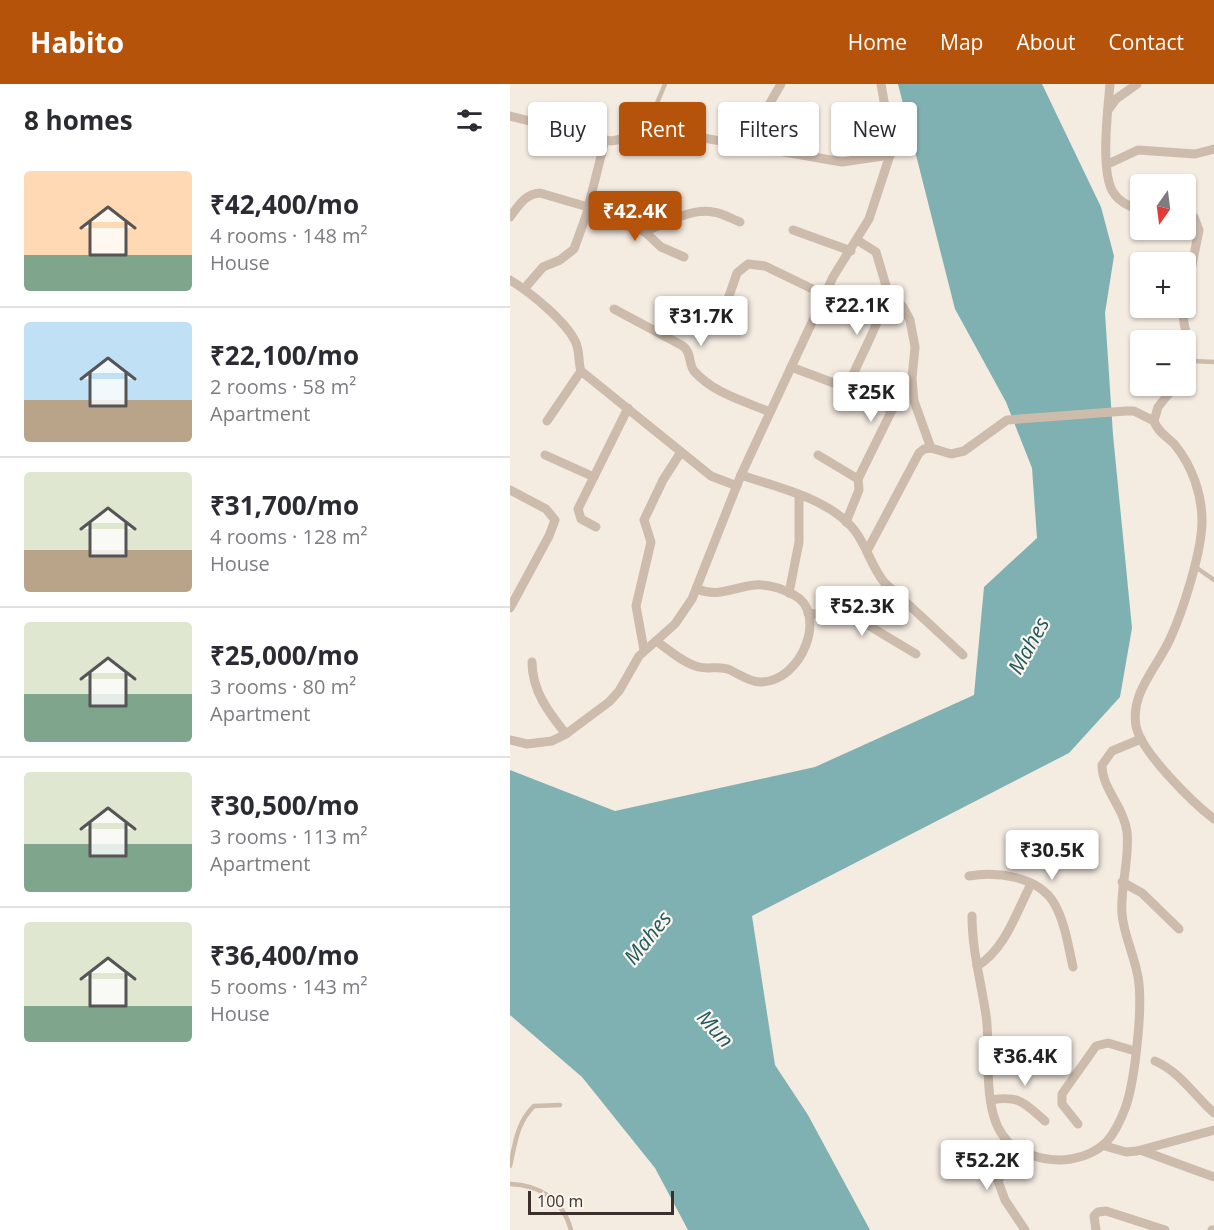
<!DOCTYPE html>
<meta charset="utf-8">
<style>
body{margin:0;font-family:"Open Sans",sans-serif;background:#f2f2f3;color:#2b2b33;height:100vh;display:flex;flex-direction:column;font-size:22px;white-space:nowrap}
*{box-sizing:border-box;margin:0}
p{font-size:20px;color:#7c7c81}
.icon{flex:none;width:33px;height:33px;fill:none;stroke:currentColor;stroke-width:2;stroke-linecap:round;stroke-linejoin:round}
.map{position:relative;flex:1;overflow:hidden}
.drawer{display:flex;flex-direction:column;background:#fff;width:510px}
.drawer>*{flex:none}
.hud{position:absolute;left:18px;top:18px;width:570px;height:54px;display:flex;gap:12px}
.needle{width:39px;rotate:194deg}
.controls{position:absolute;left:620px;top:90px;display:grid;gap:12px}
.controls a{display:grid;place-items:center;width:66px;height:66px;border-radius:6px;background:#fff;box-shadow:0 2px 4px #0004;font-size:30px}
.scale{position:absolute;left:18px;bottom:15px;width:146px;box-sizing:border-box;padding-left:6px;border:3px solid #3b302b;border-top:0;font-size:16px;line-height:21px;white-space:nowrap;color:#3b302b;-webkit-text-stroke:4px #fbf5ee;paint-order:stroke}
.price{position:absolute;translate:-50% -51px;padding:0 14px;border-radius:6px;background:#fff;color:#222;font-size:20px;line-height:39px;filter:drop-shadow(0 2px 3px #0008)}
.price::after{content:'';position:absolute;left:50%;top:36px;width:18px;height:14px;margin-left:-9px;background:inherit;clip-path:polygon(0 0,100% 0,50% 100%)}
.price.selected{background:#b45309;color:#fff}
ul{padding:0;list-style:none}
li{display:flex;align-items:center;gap:18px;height:150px;padding:0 24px}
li+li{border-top:2px solid #e1e1e2}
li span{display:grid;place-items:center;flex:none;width:168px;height:120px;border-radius:6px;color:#555}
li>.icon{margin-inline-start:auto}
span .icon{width:72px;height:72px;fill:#fffc;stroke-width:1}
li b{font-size:26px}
h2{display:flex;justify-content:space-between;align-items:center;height:72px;padding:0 24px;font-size:26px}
.tag{padding:0 21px;border-radius:6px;background:#fff;box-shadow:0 2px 4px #0004;font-size:21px;line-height:54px}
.tag.selected{background:#b45309;color:#fff}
header{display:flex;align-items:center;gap:36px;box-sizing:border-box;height:84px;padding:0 30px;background:#b45309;color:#fff}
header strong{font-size:28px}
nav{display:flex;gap:33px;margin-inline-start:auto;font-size:21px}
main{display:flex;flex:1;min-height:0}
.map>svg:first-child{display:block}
</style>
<header>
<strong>Habito</strong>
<nav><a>Home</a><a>Map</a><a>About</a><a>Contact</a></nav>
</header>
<main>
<section class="drawer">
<h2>8 homes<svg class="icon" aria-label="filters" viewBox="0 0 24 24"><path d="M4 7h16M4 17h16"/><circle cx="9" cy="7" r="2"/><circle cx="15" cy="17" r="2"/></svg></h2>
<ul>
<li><span style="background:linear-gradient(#ffd9b3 70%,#7fa58c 0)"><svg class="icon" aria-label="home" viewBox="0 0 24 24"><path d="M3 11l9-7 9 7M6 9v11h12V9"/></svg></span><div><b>₹42,400/mo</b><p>4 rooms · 148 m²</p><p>House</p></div></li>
<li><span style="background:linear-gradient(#bfe0f5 65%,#b9a48a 0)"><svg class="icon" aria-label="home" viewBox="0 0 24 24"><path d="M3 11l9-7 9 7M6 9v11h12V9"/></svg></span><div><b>₹22,100/mo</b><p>2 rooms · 58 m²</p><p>Apartment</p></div></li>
<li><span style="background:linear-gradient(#dfe7d0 65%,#b9a48a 0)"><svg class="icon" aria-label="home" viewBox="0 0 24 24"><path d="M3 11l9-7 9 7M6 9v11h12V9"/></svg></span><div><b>₹31,700/mo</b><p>4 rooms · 128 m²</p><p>House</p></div></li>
<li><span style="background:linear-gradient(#dfe7d0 60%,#7fa58c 0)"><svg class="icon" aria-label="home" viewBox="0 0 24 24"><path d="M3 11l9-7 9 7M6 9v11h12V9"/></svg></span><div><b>₹25,000/mo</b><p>3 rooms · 80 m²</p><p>Apartment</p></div></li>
<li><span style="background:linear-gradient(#dfe7d0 60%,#7fa58c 0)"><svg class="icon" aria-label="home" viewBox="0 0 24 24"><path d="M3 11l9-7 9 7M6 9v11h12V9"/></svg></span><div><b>₹30,500/mo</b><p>3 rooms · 113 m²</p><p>Apartment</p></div></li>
<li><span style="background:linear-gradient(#dfe7d0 70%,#7fa58c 0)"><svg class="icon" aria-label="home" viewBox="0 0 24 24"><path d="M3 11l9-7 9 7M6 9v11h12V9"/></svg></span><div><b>₹36,400/mo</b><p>5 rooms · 143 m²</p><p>House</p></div></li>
</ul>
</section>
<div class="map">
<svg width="704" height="1146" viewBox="0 0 704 1146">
<rect width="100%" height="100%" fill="#f4ebe1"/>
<!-- water -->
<path fill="#7fb0b2" d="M388,0h144l59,123 13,49 -9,57 8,122 19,193 -12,69 -51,56 -317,163 23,149 33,50 62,115h-182l-33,-62 -73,-91 -72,-62v-245l105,41 200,-44 159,-72 10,-108 53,-49 -5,-70 -26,-66 -51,-93z"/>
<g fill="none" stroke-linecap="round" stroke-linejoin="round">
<!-- service -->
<g stroke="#cdbbac" stroke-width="4.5">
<path d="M130,43l15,-19 10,-24"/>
<path d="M683,277l21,1"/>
<path d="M684,482l20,14"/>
<path d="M0,1082c5,-22 7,-44 24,-60l26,-1"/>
<path d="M0,1100c30,1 53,16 61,46"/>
</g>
<!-- minor -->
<g stroke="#cdbbac" stroke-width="9">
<path d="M600,0c-2,24 -10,88 3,108 6,10 17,15 27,18"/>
<path d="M598,26l8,-11 21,-15"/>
<path d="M0,32l101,25 11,-2 10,-11 8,-1 202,35 48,-7"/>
<path d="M236,60l35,-60"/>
<path d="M598,80l30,-14 57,4 19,-5"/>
<path d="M675,129l9,4 5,13 -14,70"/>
<path d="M76,132l51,12 8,4 16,15 23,10"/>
<path d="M0,133c9,-12 15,-23 30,-24l48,14"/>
<path d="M283,146l58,21"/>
<path d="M135,148c19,-9 47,-24 68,-20 9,1 19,7 27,10"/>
<path d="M347,156l19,12 11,37 16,18 7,13 5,27 -3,31 2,23 17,47"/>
<path d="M0,196c20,12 57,42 66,63 4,9 2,19 5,28l130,105 26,10"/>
<path d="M14,205l19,-22 17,-7 14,-11 12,-33 19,-76"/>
<path d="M674,224c-5,25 19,45 1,67"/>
<path d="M104,225l69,37c9,7 5,17 11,25 19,22 50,30 76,41"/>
<path d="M208,244l19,-55 11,-9 17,2 60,29"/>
<path d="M281,283l56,21 45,22"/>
<path d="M665,302l-17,21 -4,14c4,12 14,16 21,24 17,21 27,49 27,76 0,30 -19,90 -32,118 -12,27 -40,54 -34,87 5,26 57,77 78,93"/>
<path d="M337,304c14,-33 31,-62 42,-97"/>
<path d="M37,337l34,-50"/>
<path d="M35,371l49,22"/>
<path d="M308,371l40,24 1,11 -13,32"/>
<path d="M231,391c35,12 83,22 110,51 15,16 19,39 33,56l79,73"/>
<path d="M348,395l34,-69 20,-23"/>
<path d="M0,406l36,19 9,11 -6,16 -39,72"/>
<path d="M86,443l-15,-8 -3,-10 50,-101"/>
<path d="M357,467l52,-98 5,-4 7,-1 20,6 13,-3 43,-31 119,-9h8l20,10"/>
<path d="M279,509l10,-51v-47"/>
<path d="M298,529l53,8 55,33"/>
<path d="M146,557c12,8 28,23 43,26 10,3 21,-2 31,3 9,4 19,12 30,12 43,0 68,-70 34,-87 -11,-6 -26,-11 -39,-10 -22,2 -36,13 -58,4"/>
<path d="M134,566l-8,-44 15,-64 -7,-22 19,-40 18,-28"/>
<path d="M22,578c0,29 17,51 34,72"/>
<path d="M0,656l17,4 25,-3 14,-7 43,-32 10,-11 20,-35 36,-32 17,-25 49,-124 92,-198 36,-58 21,-64 -2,-31 -7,-40"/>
<path d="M459,792c27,-5 69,0 85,27 11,19 14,42 19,64"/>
<path d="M612,798l20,11 37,36"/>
<path d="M462,832c0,34 9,66 14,99 7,45 -12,124 45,140 12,4 28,6 40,4 33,-6 44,-23 55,-53 9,-27 16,-93 13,-122 -2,-24 -15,-46 -17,-70 -2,-28 8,-55 5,-82 -3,-25 -25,-43 -25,-67l10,-14 29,-12"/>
<path d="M467,882c28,-16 40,-55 54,-82"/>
<path d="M645,977c25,11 39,34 59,52"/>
<path d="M481,1016c29,-5 33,3 54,21"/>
<path d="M568,1040l-16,-20v-10l34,-48 12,-3 27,8"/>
<path d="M595,1062l21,6 11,-1 77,-21"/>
<path d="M505,1067l-17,30 7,19 20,30"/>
<path d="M633,1067l71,26"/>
<path d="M586,1146l-2,-14 4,-4 8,-1 59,19"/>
<path d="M702,1146h2"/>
</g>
</g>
<g text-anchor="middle" stroke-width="4.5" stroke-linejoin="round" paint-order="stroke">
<!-- water labels -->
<g font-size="21" font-style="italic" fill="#1f5a5e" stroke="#fbf5ee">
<text transform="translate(519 562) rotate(-61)" y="7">Mahes</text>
<text transform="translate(138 854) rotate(-51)" y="7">Mahes</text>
<text transform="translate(205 945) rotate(48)" y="7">Mun</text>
</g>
</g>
</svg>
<div class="controls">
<a><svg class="needle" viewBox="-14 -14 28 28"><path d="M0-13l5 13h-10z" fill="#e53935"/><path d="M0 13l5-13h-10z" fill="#7c7c81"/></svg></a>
<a>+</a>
<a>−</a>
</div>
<div class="scale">100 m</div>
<b class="price selected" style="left:125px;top:158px">₹42.4K</b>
<b class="price" style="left:347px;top:252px">₹22.1K</b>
<b class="price" style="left:191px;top:263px">₹31.7K</b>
<b class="price" style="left:361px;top:339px">₹25K</b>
<b class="price" style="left:352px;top:553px">₹52.3K</b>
<b class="price" style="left:542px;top:797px">₹30.5K</b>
<b class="price" style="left:515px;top:1003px">₹36.4K</b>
<b class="price" style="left:477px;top:1107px">₹52.2K</b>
<div class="hud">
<a class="tag">Buy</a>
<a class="tag selected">Rent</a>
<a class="tag">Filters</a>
<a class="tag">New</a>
</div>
</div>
</main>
